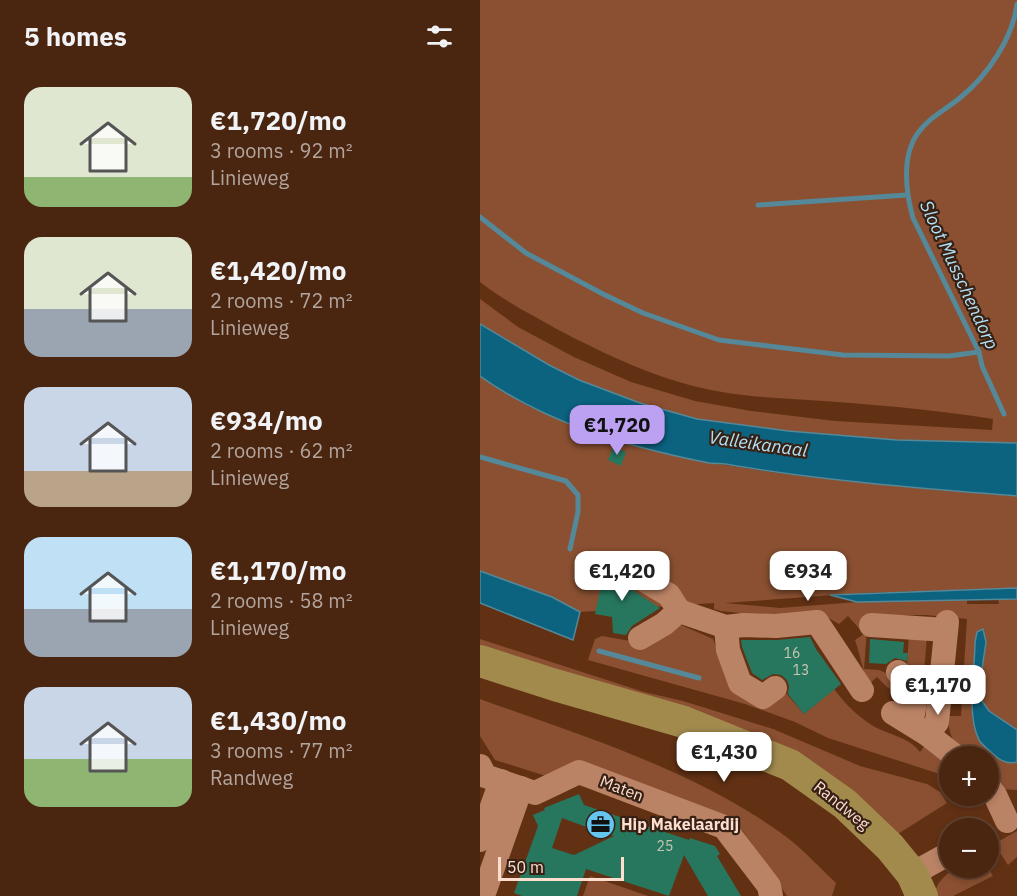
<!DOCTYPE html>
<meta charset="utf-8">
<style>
body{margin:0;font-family:"IBM Plex Sans",sans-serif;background:#512d18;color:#f1f3f6;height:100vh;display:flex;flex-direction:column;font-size:22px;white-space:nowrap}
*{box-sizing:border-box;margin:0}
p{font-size:20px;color:#b2a59e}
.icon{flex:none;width:33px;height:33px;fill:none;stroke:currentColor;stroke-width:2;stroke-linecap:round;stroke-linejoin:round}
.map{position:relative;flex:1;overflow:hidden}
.details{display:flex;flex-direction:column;background:#4a250f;width:480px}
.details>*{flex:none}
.fabs{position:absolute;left:459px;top:746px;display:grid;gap:12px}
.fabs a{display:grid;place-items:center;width:60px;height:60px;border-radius:50%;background:#4a250f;box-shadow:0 3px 9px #0003,0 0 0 2px #61422f;font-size:30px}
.scale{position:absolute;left:18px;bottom:15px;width:126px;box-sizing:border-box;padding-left:6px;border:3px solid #fedfcf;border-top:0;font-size:16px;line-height:21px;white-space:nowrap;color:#fedfcf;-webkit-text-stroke:4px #372014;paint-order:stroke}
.price{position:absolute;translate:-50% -51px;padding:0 14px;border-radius:12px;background:#fff;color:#222;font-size:20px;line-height:39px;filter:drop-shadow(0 2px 3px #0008)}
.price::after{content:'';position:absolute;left:50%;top:36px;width:18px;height:14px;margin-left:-9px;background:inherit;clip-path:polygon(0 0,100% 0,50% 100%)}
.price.active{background:#bca0f2;color:#111}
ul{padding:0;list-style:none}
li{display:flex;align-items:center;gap:18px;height:150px;padding:0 24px}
li span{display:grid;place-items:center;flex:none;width:168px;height:120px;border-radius:18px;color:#555}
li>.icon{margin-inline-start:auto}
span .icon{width:72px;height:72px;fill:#fffc;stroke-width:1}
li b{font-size:26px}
h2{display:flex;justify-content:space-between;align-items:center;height:72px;padding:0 24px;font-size:26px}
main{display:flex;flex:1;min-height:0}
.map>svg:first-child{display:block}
</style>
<main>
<section class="details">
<h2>5 homes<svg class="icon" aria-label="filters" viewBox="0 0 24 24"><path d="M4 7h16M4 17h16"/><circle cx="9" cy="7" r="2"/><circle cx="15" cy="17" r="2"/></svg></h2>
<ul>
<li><span style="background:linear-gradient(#dfe7d0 75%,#8fb573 0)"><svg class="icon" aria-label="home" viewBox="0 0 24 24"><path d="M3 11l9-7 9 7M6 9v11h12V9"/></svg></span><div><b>€1,720/mo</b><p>3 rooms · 92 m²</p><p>Linieweg</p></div></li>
<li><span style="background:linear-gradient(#dfe7d0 60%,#9aa5b1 0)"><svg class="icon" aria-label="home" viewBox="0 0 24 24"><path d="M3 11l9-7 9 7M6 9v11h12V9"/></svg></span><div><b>€1,420/mo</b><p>2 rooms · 72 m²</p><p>Linieweg</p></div></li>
<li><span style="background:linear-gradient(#c9d6e8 70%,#b9a48a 0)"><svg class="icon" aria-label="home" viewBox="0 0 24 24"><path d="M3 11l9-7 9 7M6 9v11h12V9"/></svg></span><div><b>€934/mo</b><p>2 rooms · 62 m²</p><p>Linieweg</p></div></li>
<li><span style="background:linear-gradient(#bfe0f5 60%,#9aa5b1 0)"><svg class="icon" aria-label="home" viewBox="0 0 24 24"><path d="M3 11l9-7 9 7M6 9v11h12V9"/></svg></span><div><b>€1,170/mo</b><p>2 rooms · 58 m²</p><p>Linieweg</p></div></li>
<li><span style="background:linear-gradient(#c9d6e8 60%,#8fb573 0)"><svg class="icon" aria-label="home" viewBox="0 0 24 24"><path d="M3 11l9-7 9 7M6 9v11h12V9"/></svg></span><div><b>€1,430/mo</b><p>3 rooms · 77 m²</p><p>Randweg</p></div></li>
</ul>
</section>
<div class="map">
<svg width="537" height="896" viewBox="0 0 537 896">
<rect width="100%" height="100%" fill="#623114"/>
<!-- green -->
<g fill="#8a5031">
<path d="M0,0h537v443l-120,-3 -108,-8 -92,-13 -57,-16 -61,-23 -30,-15 -69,-41v-25l38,28 56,30 57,25 64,19 56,10 84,10 157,9 1,-11c-62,-10 -124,-15 -185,-19 -29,-2 -58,-3 -86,-8 -60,-10 -116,-37 -169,-65 -25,-14 -50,-27 -73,-45z"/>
<path d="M0,376l48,30 55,23 41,13 81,20 79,12 152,16 81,6v92l-156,5 -136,10 55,5 77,-6 110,-3v5h32l-1,-5h19v131c-8,-8 -20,-10 -28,-19 -16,-17 -6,-49 -3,-69h-11l-3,74 8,25 15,16 13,6 9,-1v28l-18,-1 -10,-15 -1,-18h-20c-15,-13 -19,-19 -20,-40h13l6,-97 -41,-4h-58l-4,54 15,1 12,5 17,34 -12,-4 4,-10 -13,-8 -10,-10 -8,7c-7,-15 -9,-29 -14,-44l9,-6 -16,-18 -9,8 -14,-8 -48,1 -56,-6 -7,-2v-6l-134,9 -28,-15 -72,-26z"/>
<path d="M201,625l32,14 19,48 53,5 19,22 30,-25c12,16 24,28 41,38 15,8 35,11 45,25l7,-9 22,18v20l-9,-7 -112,-36 -33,-16 -50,-18 -157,-44 7,-21 7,-3 28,5z"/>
<path d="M429,633l18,2 -5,64 12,1 -8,10 -19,-44z"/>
<path d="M0,639l164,53 39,9 90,28 87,37 67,18 13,8 7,11 -54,34 -61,-57 -352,-131z"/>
<path d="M0,699c102,37 212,70 301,134 20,14 37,33 55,50l-4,13h-45l-44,-65 -23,-15 -174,-40 -51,-16 -15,-24z"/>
<path d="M537,831v26l-9,8 -14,-21z"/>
<path d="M477,867h31l5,9 -40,20h-18c0,-14 12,-22 22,-29z"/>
<path d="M110,876l58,20h-65z"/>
</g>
<!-- water -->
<g fill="#0c6380" stroke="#558898" stroke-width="1.5">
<path d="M0,324l69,41 30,15 61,23 57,16 91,12 109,9 120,3v53c-96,-8 -191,-15 -286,-31 -7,-2 -15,-1 -22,-2 -80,-16 -162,-39 -229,-87z"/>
<path d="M0,571l72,26 28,15 -7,28 -93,-37z"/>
<path d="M537,588v11l-160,3 -27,-7z"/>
<path d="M503,629l3,13 -4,27v32l7,10 28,19v32c-10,3 -18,-2 -25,-9 -4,-4 -10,-8 -13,-13 -13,-27 -4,-69 -4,-98l2,-10z"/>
</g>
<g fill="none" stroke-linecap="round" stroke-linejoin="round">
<!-- stream -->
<g stroke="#558898" stroke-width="5">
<path d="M278,205l149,-10"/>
<path d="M0,217l46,36 77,41 40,19 76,27 124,15 106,1 30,-4"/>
<path d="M524,414l-22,-48 -3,-14 -66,-134c-7,-25 -12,-62 5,-85 10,-15 29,-24 43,-36 26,-21 52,-59 56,-93"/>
<path d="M0,457l86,24 12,14v17l-8,37"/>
<path d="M119,651l100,27"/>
</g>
</g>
<!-- building -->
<g fill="#27775e" fill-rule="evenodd">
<path d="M133,447l13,5 -5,14 -13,-6z"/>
<path d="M126,563l22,14 1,8 5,6 26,17 -28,18 -6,9 -13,-2 -1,-16 -17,-3z"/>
<path d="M330,637l6,12 25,35 -37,30 -16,-20 1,-8 -2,-6 -6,-5 -8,-1 -11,6 -10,-7 -10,-26 -1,-7h36z"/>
<path d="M390,639l34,3 -1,11h5l-1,8 -12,-3 -9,6 -17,-1z"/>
<path d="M99,794l5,11 105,35 1,-2 25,8 5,8 -3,2 24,40h-33l-24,-41 -15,41 -83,-27 -9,27h-55l-8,-3 24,-67 -5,-11 12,-5 -1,-2zM82,818l19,7 33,11 -40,19 -22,-7z"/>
</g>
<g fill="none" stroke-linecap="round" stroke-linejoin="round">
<!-- minor -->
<g stroke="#bb8365" stroke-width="24">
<path d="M162,579l27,16 10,16"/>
<path d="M391,625l75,5"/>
<path d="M246,627l2,23 12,33 23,14 12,-9"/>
<path d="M160,638l24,-14 15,-13 47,16 17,-2 33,1 41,-4 45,68"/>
<path d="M418,672c16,16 21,30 12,51"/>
<path d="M413,713l34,21 28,22"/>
<path d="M447,734l10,-12 10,-100"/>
<path d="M0,766l5,10 50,17 44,-21 145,55 45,59 2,10"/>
<path d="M508,786l7,9 12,26"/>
<path d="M0,840l21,-59"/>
<path d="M432,874l38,-21"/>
<path d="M0,890h5l36,-102"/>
</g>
<!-- major -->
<path stroke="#a28a4d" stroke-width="32" d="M0,661l75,24 129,37 106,43 55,39 45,43 22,27 10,22"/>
</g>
<!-- icons -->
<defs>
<symbol id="office-disc" viewBox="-11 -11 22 22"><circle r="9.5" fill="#64c5ee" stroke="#372014"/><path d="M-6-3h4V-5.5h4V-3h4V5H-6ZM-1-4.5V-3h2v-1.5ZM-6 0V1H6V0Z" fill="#111"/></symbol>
</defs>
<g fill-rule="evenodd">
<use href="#office-disc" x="104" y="808" width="33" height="33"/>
</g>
<g text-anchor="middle" stroke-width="4.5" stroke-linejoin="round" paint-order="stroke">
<!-- number labels -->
<g font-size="14" fill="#c8c5b3">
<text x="312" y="658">16</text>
<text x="321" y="675">13</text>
<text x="185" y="851">25</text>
</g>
<!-- street labels -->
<g font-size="16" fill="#fedfcf" stroke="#372014">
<text transform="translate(142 788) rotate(21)" y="6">Maten</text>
<text transform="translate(362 805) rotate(39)" y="6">Randweg</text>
</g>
<!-- poi labels -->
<g font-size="16" font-weight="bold" fill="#fedfcf" stroke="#372014" text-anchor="start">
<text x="141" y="830">Hip Makelaardij</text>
</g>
<!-- water labels -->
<g font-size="18" font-style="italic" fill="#b2e0f5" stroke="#372014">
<text transform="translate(479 275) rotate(65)" y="6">Sloot Musschendorp</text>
<text transform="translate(278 444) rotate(8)" y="6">Valleikanaal</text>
</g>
</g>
</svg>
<div class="fabs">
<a>+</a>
<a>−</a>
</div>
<div class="scale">50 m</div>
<b class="price active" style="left:137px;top:456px">€1,720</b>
<b class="price" style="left:142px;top:602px">€1,420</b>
<b class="price" style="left:328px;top:602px">€934</b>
<b class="price" style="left:458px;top:716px">€1,170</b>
<b class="price" style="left:244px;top:783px">€1,430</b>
</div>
</main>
